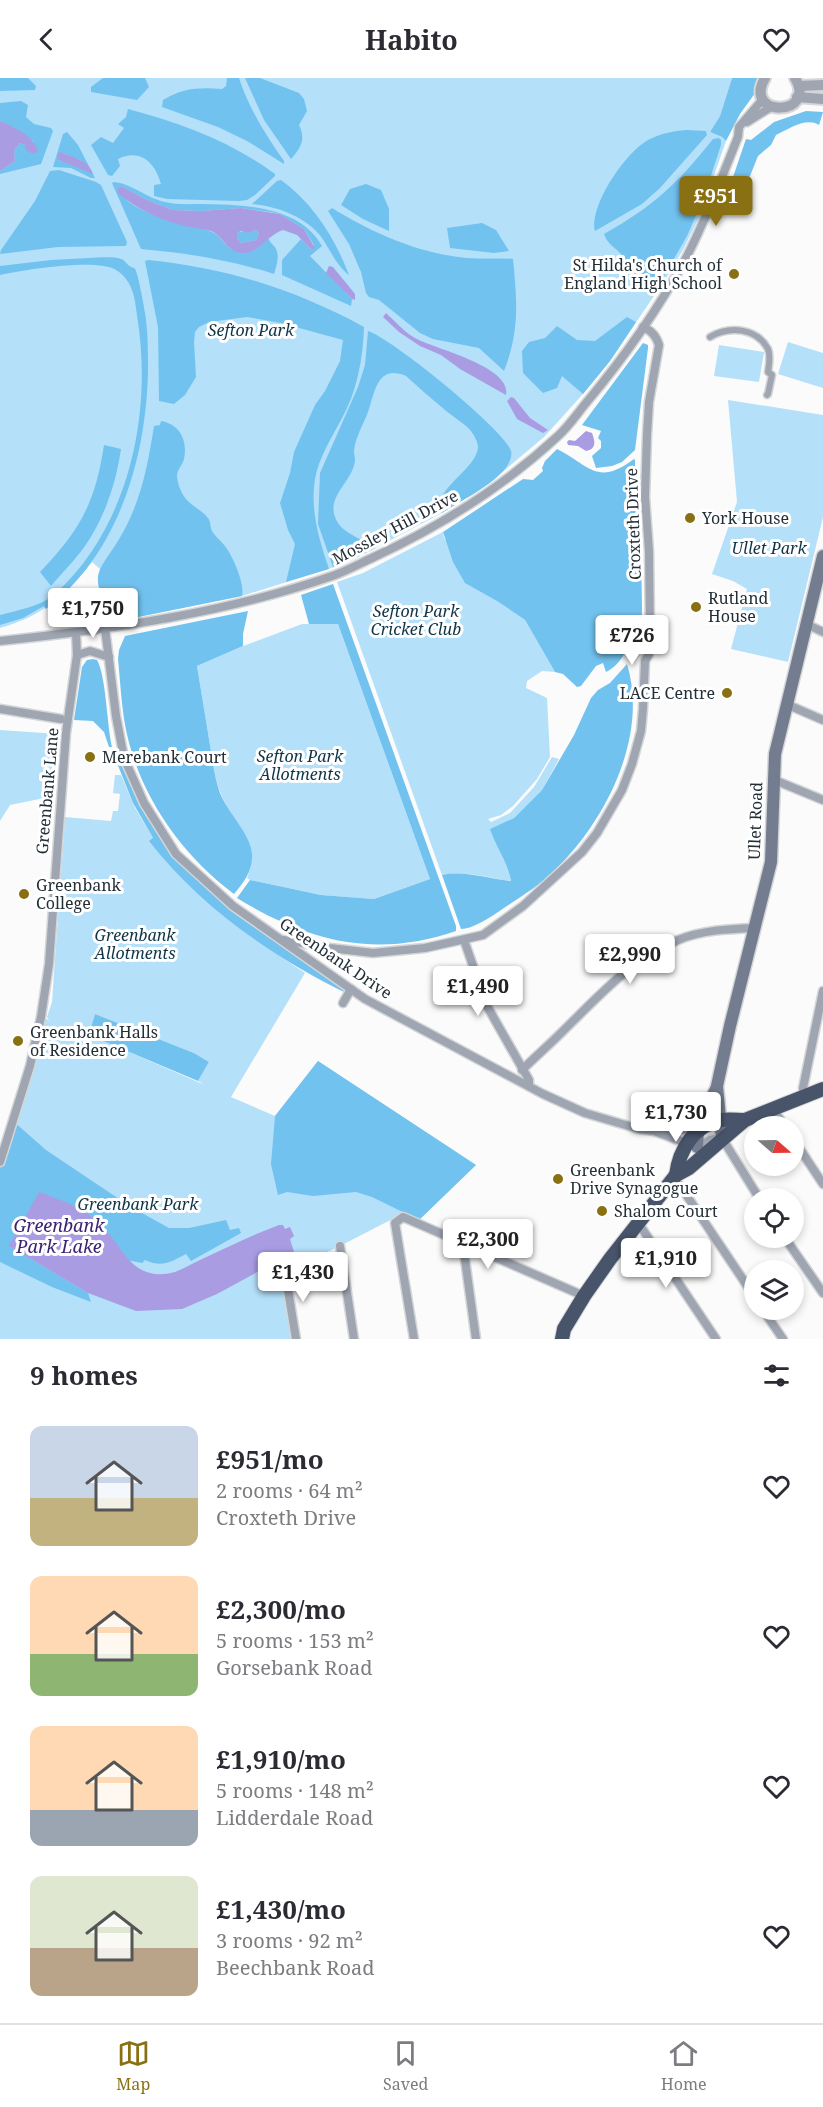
<!DOCTYPE html>
<meta charset="utf-8">
<style>
body{margin:0;font-family:"Noto Serif",serif;background:#f7f7f7;color:#2b2b33;height:100vh;display:flex;flex-direction:column;font-size:22px;white-space:nowrap}
*{box-sizing:border-box;margin:0}
p{font-size:20px;color:#7c7c81}
.icon{flex:none;width:33px;height:33px;fill:none;stroke:currentColor;stroke-width:2;stroke-linecap:round;stroke-linejoin:round}
.map{position:relative;height:1261px;overflow:hidden}
.sheet{display:flex;flex-direction:column;background:#fff;flex:1}
.sheet>*{flex:none}
.needle{width:39px;rotate:110deg}
.tools{position:absolute;left:744px;top:1038px;display:grid;gap:12px}
.tools a{display:grid;place-items:center;width:60px;height:60px;border-radius:50%;background:#fff;box-shadow:0 3px 9px #0003;font-size:30px}
.price{position:absolute;translate:-50% -51px;padding:0 14px;border-radius:6px;background:#fff;color:#222;font-size:20px;line-height:39px;filter:drop-shadow(0 2px 3px #0008)}
.price::after{content:'';position:absolute;left:50%;top:36px;width:18px;height:14px;margin-left:-9px;background:inherit;clip-path:polygon(0 0,100% 0,50% 100%)}
.price.current{background:#897012;color:#fff}
ul{padding:0;list-style:none}
li{display:flex;align-items:center;gap:18px;height:150px;padding:0 30px}
li span{display:grid;place-items:center;flex:none;width:168px;height:120px;border-radius:12px;color:#555}
li>.icon{margin-inline-start:auto}
span .icon{width:72px;height:72px;fill:#fffc;stroke-width:1}
li b{font-size:26px}
h2{display:flex;justify-content:space-between;align-items:center;height:72px;padding:0 30px;font-size:26px}
header{display:flex;justify-content:space-between;align-items:center;height:78px;padding:0 30px;background:#fff;font-size:27px;font-weight:700}
.tabs{display:flex;justify-content:space-around;align-items:center;height:84px;border-top:2px solid #e1e1e2;background:#fff;font-size:16px;color:#7c7c81}
.tabs a{display:grid;justify-items:center;gap:3px}
.tabs .current{color:#897012}
.map>svg:first-child{display:block}
</style>
<header><svg class="icon" aria-label="back" viewBox="0 0 24 24"><path d="M15 5l-7 7 7 7"/></svg>Habito<svg class="icon" aria-label="heart" viewBox="0 0 24 24"><path d="M12 20l-8-8c-3-5 5-10 8-4 3-6 11-1 8 4z"/></svg></header>
<div class="map">
<svg width="823" height="1261" viewBox="0 0 823 1261">
<rect width="100%" height="100%" fill="#fbfbfb"/>
<!-- green -->
<g fill="#b4e0fa" fill-rule="evenodd">
<path d="M0,0h732l-12,38 -10,16 12,5 4,4 -26,74 -16,33 -16,27 -58,86 -27,33 -39,43 -56,47 -46,29 -95,50 -105,33 -109,22c-24,-3 -39,-26 -33,-49l-8,-7c-28,34 -49,54 -92,66z"/>
<path d="M788,264l35,11v35l-45,-14z"/>
<path d="M719,267l45,7 -5,30 -45,-6z"/>
<path d="M728,322l95,15v102l-35,145 -57,-13 16,-60 -14,-8 -21,-7 25,-72z"/>
<path d="M443,454l1,6 53,63 28,19 30,52 -13,-1 -15,10 -1,7 21,10 3,59 -13,22 -24,27 -12,9 -13,4 3,3 19,-9 24,-26 18,-30 7,2 -17,31 -28,28 -23,11 18,43 2,9c-23,-3 -45,-11 -69,-6l-105,-293 26,-9z"/>
<path d="M302,546h36l92,255 -56,20 -53,-4 -71,-15 -3,-2c15,-35 -14,-54 -26,-84 -7,-17 -9,-36 -12,-55 -4,-24 -8,-49 -12,-73l46,-20z"/>
<path d="M0,652l58,4 -4,62 -44,9 -10,16z"/>
<path d="M115,697h6l14,33 18,30 -3,3c42,56 97,93 155,132l-74,124 44,19 43,-55 158,104 -57,55 -15,-7 -64,33 -55,26 10,67h-295v-177l41,-145 8,3 -2,-3 5,-15 13,-185 46,4 2,-10h5l2,-17 -7,-1zM95,936l99,39 15,9 -11,19 7,4 -115,-50z"/>
</g>
<!-- forest -->
<g fill="#72c2ef" fill-rule="evenodd">
<path d="M0,0h28l8,8 -1,4 -35,1z"/>
<path d="M103,0h42l4,9 -12,13 -46,-8v-5z"/>
<path d="M227,0h12c10,31 27,57 45,83v3l-37,-23 -29,-14 -56,-20 1,-7c19,-12 37,-13 59,-11l4,-3z"/>
<path d="M245,0h15l39,15 5,6 3,12 -8,14c7,14 2,23 -8,34l-27,-39z"/>
<path d="M732,0h34l-26,36 -14,27 -4,-4 -12,-5 10,-16z"/>
<path d="M21,23l7,4 -2,12 8,7 17,4 2,3 -12,33 -41,10v-3l15,-10 -1,-10 6,-8 5,2 9,-3 -19,-14 -15,-7v-18z"/>
<path d="M128,31c53,14 102,32 147,65v2l-20,19 -8,5 -8,1 -72,-2 -13,-3v-11l7,-1c-6,-22 -21,-36 -43,-25l2,7 -8,10 -4,-1 -17,-30 10,-8 12,6 11,-15 -6,-4 8,-7z"/>
<path d="M806,33l17,1 -4,13c-13,-8 -30,4 -43,10l-5,10 -13,11 -12,30 -14,-6 14,-41 5,1 23,-18z"/>
<path d="M686,52l20,1 1,4 -47,53 -18,16 -47,27c-6,-26 32,-81 55,-92 12,-6 24,-8 36,-9z"/>
<path d="M67,54l11,13 17,33h-4l-20,-10 -18,-1 10,-33zM63,75l19,8 -3,6 -20,-7z"/>
<path d="M719,60l2,2v5l-17,52 -17,39 -24,42c-12,-2 -30,0 -37,-12 -2,-5 -2,-9 -6,-13 -6,-6 -13,-10 -16,-19 50,-28 74,-51 109,-95z"/>
<path d="M59,92l37,12 5,3 26,57 -1,4 -68,1 -58,7 1,-4 34,-49 15,-30z"/>
<path d="M281,102c32,23 54,58 68,95 -12,-9 -19,-25 -27,-37 -15,-21 -45,-32 -70,-34l25,-23z"/>
<path d="M114,104c19,2 32,16 51,20 11,3 25,2 37,2 41,1 97,1 120,42l-12,10 42,43 -1,7 -69,-31v-15l19,-21 11,11 2,-5 -10,-16 -24,-15 -9,-2 -30,-4 -40,3 -28,-1 -26,-10 -26,-14 -3,2c13,30 68,32 94,44 11,5 14,19 29,20 11,1 20,-6 27,-14 2,4 4,6 7,9 5,8 2,18 -1,27 -44,-14 -87,-21 -133,-25l-29,-66z"/>
<path d="M366,106l15,6 8,19v22l-26,-12 -22,-14 9,-16z"/>
<path d="M332,130c41,25 85,45 134,50 15,1 31,0 47,1 4,42 7,71 -9,112l-25,-23 -46,-9 -13,-6 -41,-33 -10,-3 -3,-4 -5,-21 -12,-28 -21,-33z"/>
<path d="M482,145l14,7 13,21 -15,2 -44,-5 -3,-20z"/>
<path d="M256,152l3,3 -3,7 -15,3 -4,-5v-5c7,-3 10,1 19,-3z"/>
<path d="M89,180c9,0 23,-2 32,1 3,0 6,6 10,8 1,1 3,0 4,2 3,4 9,37 10,44 3,19 3,36 3,55 -1,88 -29,186 -102,241l-2,-3 -21,12 -23,7v-10c18,-5 40,-8 55,-21 73,-66 97,-177 83,-272 -3,-20 -3,-40 -22,-52 -19,-12 -92,0 -116,5v-9l51,-6z"/>
<path d="M148,182c79,8 146,29 216,67 -1,32 -7,65 -23,93 -10,19 -22,37 -26,59 -5,32 4,60 14,90l-43,13 9,-38 -7,-14 -8,-27 10,-30 4,-21 21,-47 10,-14 15,-30 3,-21 -62,-17 -34,-6 -38,5 -10,5 -4,5 -1,10 2,35 -11,18 -11,9 -15,-3 -1,-74 -13,-66z"/>
<path d="M627,239l9,5 -26,39 -27,33 -21,-18 -5,12 -14,5 -20,-20 -1,-22 7,-9 16,-4 12,-12 20,14 18,1z"/>
<path d="M368,253c23,7 137,99 143,120 1,2 0,7 -1,9 -6,20 -50,41 -68,53 -13,-22 35,-43 36,-66 0,-5 -4,-12 -7,-16 -7,-8 -18,-14 -26,-21 -13,-11 -26,-22 -39,-34 -29,-12 -31,16 -38,36 -5,13 -13,26 -14,39 0,3 1,6 1,9 -2,23 -33,38 -17,63 8,12 27,17 38,25l-43,19 -15,-43 2,-51 38,-86 7,-22z"/>
<path d="M643,265l5,2v3l-13,102 -13,12 -10,4 -16,2 -4,-12 9,-8v-7l-3,-3 3,-7 -19,-6z"/>
<path d="M161,343c19,3 27,20 23,38 -1,5 -7,11 -7,17 0,5 3,13 5,17 6,12 18,15 26,25 3,4 2,9 4,13 4,7 11,11 15,18 7,10 18,36 15,47l-109,22c-19,-3 -37,-21 -35,-42 2,-11 12,-22 18,-32 6,-9 11,-19 15,-28 13,-29 18,-59 23,-90l6,-1z"/>
<path d="M104,367l17,4c-5,34 -16,68 -36,97 -10,14 -23,27 -34,40l-11,-14c40,-42 55,-68 64,-127z"/>
<path d="M557,371c32,16 40,38 77,10l1,1c1,60 10,118 6,178l-4,2 -2,-1c-11,12 -13,25 -29,33l-3,-9 -7,3 -15,20 -4,1 -14,-13 -8,-2 -30,-52 -28,-19 -32,-18 -12,-21 -10,-30 80,-53 10,1 10,-9 -1,-3 3,-7z"/>
<path d="M333,506l123,342v5c-81,28 -149,10 -219,-33l13,-18 71,15 53,4 56,-20 -92,-255h-29l-8,-29z"/>
<circle cx="83" cy="538" r="9"/>
<path d="M248,533l-5,23v12l-46,20c4,24 8,49 12,73 3,18 5,37 11,54 8,20 31,42 32,61 1,17 -8,28 -18,40 -56,-42 -99,-105 -110,-175 -3,-20 -4,-40 -6,-60l1,-9 6,-14z"/>
<path d="M93,581l4,1c9,15 10,66 15,87h-3l-5,-15 -11,-11 -19,-1 8,-53 5,-7z"/>
<path d="M627,586c22,72 -21,157 -73,207 -13,13 -29,23 -44,33 -12,8 -35,25 -49,25l-19,-54c24,-5 46,4 69,6 -3,-18 -15,-34 -21,-52l24,-11 28,-28 32,-55 17,-37 7,-8 12,-7z"/>
<path d="M124,680l20,45 32,51 36,32 139,103 -3,5c-75,-37 -147,-86 -199,-153l4,-3 -20,-35 -16,-40z"/>
<path d="M95,936l99,39 15,9 -11,19 -109,-46z"/>
<path d="M318,983l158,104 -57,55 -47,-23 -16,-5 -43,4 -26,-4 -9,3 -7,-31 4,-48z"/>
<path d="M13,1043l33,29 85,57 38,21h20l37,-8 4,10 9,-2 2,5 -50,28 -5,-7c-16,8 -23,14 -41,6l-3,3 -15,-3 -24,-34 -92,21 77,46 3,9 -39,-15 -52,-25v-100z"/>
</g>
<!-- water -->
<g fill="#a99ce3" fill-rule="evenodd">
<path d="M0,43c13,5 33,15 38,29l-1,2 -4,2 -7,-4 -1,-5 -5,-2 -6,8 1,10 -15,10z"/>
<path d="M60,74c12,5 29,8 33,22l-34,-14 -2,-5z"/>
<path d="M121,108l26,14 26,10 28,1 40,-3 39,6 24,15 11,19 -3,2 -15,-15 -14,-5c-14,4 -23,22 -39,23 -16,1 -21,-17 -33,-22 -9,-3 -18,-3 -27,-5 -23,-6 -48,-17 -66,-33v-5zM256,152l3,3 -3,7 -15,3 -4,-5v-5l4,-2 7,2z"/>
<path d="M329,188l4,1 22,27v6l-3,-1 -26,-26z"/>
<path d="M386,235c9,8 18,19 29,25 19,11 97,28 91,57l-46,-26 -19,-14 -21,-9 -21,-14 -16,-15z"/>
<path d="M511,319l3,1 16,20 18,12 -5,3 -26,-14 -10,-18z"/>
<path d="M586,353l6,2c3,8 5,16 -6,18l-8,-5 -10,-1 -1,-3 2,-2 6,1z"/>
<path d="M39,1114c22,8 48,17 64,35 22,23 30,56 72,45 8,-3 16,-8 25,-12 26,-12 52,-25 79,-35h4l2,4 5,-2 4,9 -4,3 4,13 -77,42 -35,15 -46,2 -48,-18 -79,-47z"/>
</g>
<g fill="none" stroke-linecap="round" stroke-linejoin="round">
<defs>
<path id="pedestrian" d="M710,259c19,-11 46,-10 58,12 3,7 1,16 0,23l4,3 -4,19 -1,1"/>
<g id="minor">
<path d="M747,44l24,-15"/>
<path d="M806,546l17,8"/>
<path d="M105,550l11,88 8,42 20,45 32,51 57,52 132,93 178,95 42,19 54,16 15,2 43,16 13,-7 12,-2 37,60"/>
<path d="M0,563c113,-12 227,-28 335,-66 13,-5 26,-12 39,-18 67,-31 130,-71 184,-121 11,-10 19,-22 28,-33 37,-44 71,-92 99,-143 21,-40 36,-81 53,-123l1,-10 24,-28"/>
<path d="M77,577l13,-4 19,6"/>
<path d="M786,626l37,16"/>
<path d="M0,631l61,10"/>
<path d="M772,701l51,21"/>
<path d="M284,862l46,8 43,5 52,-5 58,-13 40,-29 59,-54 15,-19 25,-43 10,-26 9,-33 2,-22 2,-48 4,-7 1,-25 -1,-78 -4,-54 2,-62 2,-33 10,-57c-3,-9 -7,-14 -16,-18"/>
<path d="M464,862l23,66 42,74v6"/>
<path d="M343,925l8,-14"/>
<path d="M522,992c13,-13 27,-25 40,-38 37,-36 67,-71 116,-92 24,-10 51,-11 77,-12"/>
<path d="M804,1018l-1,-8 20,-97"/>
<path d="M773,1032l12,16"/>
<path d="M657,1053l40,-2"/>
<path d="M794,1062l29,44"/>
<path d="M0,1084l30,-96 11,-49 8,-53 17,-231 11,-78 -1,-22"/>
<path d="M674,1101l7,8 73,109"/>
<path d="M639,1146l77,115"/>
<path d="M785,1160l38,55"/>
<path d="M463,1167l13,94"/>
<path d="M340,1168l14,93"/>
<path d="M285,1194l11,67"/>
<path d="M763,1232l20,29"/>
<path d="M414,1261l-19,-116 8,-6 181,79"/>
</g>
<g id="tertiary">
<path d="M765,0c-23,40 53,39 30,0"/>
<path d="M799,8l24,-1"/>
<path d="M797,19l26,2"/>
</g>
<g id="secondary">
<path d="M722,1060l-5,-52 13,-60 41,-164 4,-108 48,-198"/>
<path d="M697,1069c0,-25 9,-38 20,-60"/>
</g>
<g id="trunk">
<path d="M676,1097c3,-24 18,-51 45,-55 7,-1 16,0 24,0"/>
<path d="M562,1261l2,-10 20,-33 26,-37 66,-84 13,-7 56,-48 78,-31"/>
</g>
</defs>
<!-- pedestrian casing -->
<use href="#pedestrian" stroke="#d4d6d8" stroke-width="9"/>
<!-- minor casing -->
<use href="#minor" stroke="#d4d6d8" stroke-width="11"/>
<!-- tertiary casing -->
<use href="#tertiary" stroke="#d4d6d8" stroke-width="14"/>
<!-- secondary casing -->
<use href="#secondary" stroke="#d4d6d8" stroke-width="15"/>
<!-- trunk casing -->
<use href="#trunk" stroke="#d4d6d8" stroke-width="16"/>
<!-- pedestrian -->
<use href="#pedestrian" stroke="#9fa6b2" stroke-width="6"/>
<!-- minor -->
<use href="#minor" stroke="#9fa6b2" stroke-width="8"/>
<!-- tertiary -->
<use href="#tertiary" stroke="#9fa6b2" stroke-width="10"/>
<!-- secondary -->
<use href="#secondary" stroke="#737d8f" stroke-width="12"/>
<!-- trunk -->
<use href="#trunk" stroke="#48546a" stroke-width="14"/>
</g>
<!-- markers -->
<g fill="#897012" stroke="#fff" stroke-width="2">
<circle cx="734" cy="196" r="6"/>
<circle cx="690" cy="440" r="6"/>
<circle cx="696" cy="529" r="6"/>
<circle cx="727" cy="615" r="6"/>
<circle cx="90" cy="679" r="6"/>
<circle cx="24" cy="816" r="6"/>
<circle cx="18" cy="963" r="6"/>
<circle cx="558" cy="1101" r="6"/>
<circle cx="602" cy="1133" r="6"/>
</g>
<g text-anchor="middle" stroke-width="6" stroke-linejoin="round" paint-order="stroke">
<!-- poi labels -->
<g font-size="16" fill="#232f37" stroke="#fff" text-anchor="start">
<text x="722" y="193" text-anchor="end">St Hilda's Church of<tspan x="722" dy="18">England High School</tspan></text>
<text x="702" y="446">York House</text>
<text x="708" y="526">Rutland<tspan x="708" dy="18">House</tspan></text>
<text x="715" y="621" text-anchor="end">LACE Centre</text>
<text x="102" y="685">Merebank Court</text>
<text x="36" y="813">Greenbank<tspan x="36" dy="18">College</tspan></text>
<text x="30" y="960">Greenbank Halls<tspan x="30" dy="18">of Residence</tspan></text>
<text x="570" y="1098">Greenbank<tspan x="570" dy="18">Drive Synagogue</tspan></text>
<text x="614" y="1139">Shalom Court</text>
</g>
<!-- park labels -->
<g font-size="16" font-style="italic" fill="#103447" stroke="#fff">
<text x="251" y="258">Sefton Park</text>
<text x="769" y="476">Ullet Park</text>
<text x="416" y="539">Sefton Park<tspan x="416" dy="18">Cricket Club</tspan></text>
<text x="300" y="684">Sefton Park<tspan x="300" dy="18">Allotments</tspan></text>
<text x="135" y="863">Greenbank<tspan x="135" dy="18">Allotments</tspan></text>
<text x="138" y="1132">Greenbank Park</text>
</g>
<!-- street labels -->
<g font-size="16" fill="#232f37" stroke="#fff">
<text transform="translate(633 446) rotate(-92)" y="6">Croxteth Drive</text>
<text transform="translate(395 449) rotate(-28)" y="6">Mossley Hill Drive</text>
<text transform="translate(47 713) rotate(-85)" y="6">Greenbank Lane</text>
<text transform="translate(755 743) rotate(-88)" y="6">Ullet Road</text>
<text transform="translate(336 880) rotate(34)" y="6">Greenbank Drive</text>
</g>
<!-- water labels -->
<g font-size="18" font-style="italic" fill="#3b2273" stroke="#fff">
<text x="59" y="1154">Greenbank<tspan x="59" dy="21">Park Lake</tspan></text>
</g>
</g>
</svg>
<div class="tools">
<a><svg class="needle" viewBox="-14 -14 28 28"><path d="M0-13l5 13h-10z" fill="#e53935"/><path d="M0 13l5-13h-10z" fill="#7c7c81"/></svg></a>
<a><svg class="icon" aria-label="locate" viewBox="0 0 24 24"><circle cx="12" cy="12" r="6"/><path d="M12 2v4M12 18v4M2 12h4M18 12h4"/></svg></a>
<a><svg class="icon" aria-label="layers" viewBox="0 0 24 24"><path d="M12 4l9 5-9 5-9-5zM3 14l9 5 9-5"/></svg></a>
</div>
<b class="price current" style="left:716px;top:149px">£951</b>
<b class="price" style="left:93px;top:561px">£1,750</b>
<b class="price" style="left:632px;top:588px">£726</b>
<b class="price" style="left:630px;top:907px">£2,990</b>
<b class="price" style="left:478px;top:939px">£1,490</b>
<b class="price" style="left:676px;top:1065px">£1,730</b>
<b class="price" style="left:488px;top:1192px">£2,300</b>
<b class="price" style="left:666px;top:1211px">£1,910</b>
<b class="price" style="left:303px;top:1225px">£1,430</b>
</div>
<section class="sheet">
<h2>9 homes<svg class="icon" aria-label="filters" viewBox="0 0 24 24"><path d="M4 7h16M4 17h16"/><circle cx="9" cy="7" r="2"/><circle cx="15" cy="17" r="2"/></svg></h2>
<ul>
<li><span style="background:linear-gradient(#c9d6e8 60%,#c2b280 0)"><svg class="icon" aria-label="home" viewBox="0 0 24 24"><path d="M3 11l9-7 9 7M6 9v11h12V9"/></svg></span><div><b>£951/mo</b><p>2 rooms · 64 m²</p><p>Croxteth Drive</p></div><svg class="icon" aria-label="heart" viewBox="0 0 24 24"><path d="M12 20l-8-8c-3-5 5-10 8-4 3-6 11-1 8 4z"/></svg></li>
<li><span style="background:linear-gradient(#ffd9b3 65%,#8fb573 0)"><svg class="icon" aria-label="home" viewBox="0 0 24 24"><path d="M3 11l9-7 9 7M6 9v11h12V9"/></svg></span><div><b>£2,300/mo</b><p>5 rooms · 153 m²</p><p>Gorsebank Road</p></div><svg class="icon" aria-label="heart" viewBox="0 0 24 24"><path d="M12 20l-8-8c-3-5 5-10 8-4 3-6 11-1 8 4z"/></svg></li>
<li><span style="background:linear-gradient(#ffd9b3 70%,#9aa5b1 0)"><svg class="icon" aria-label="home" viewBox="0 0 24 24"><path d="M3 11l9-7 9 7M6 9v11h12V9"/></svg></span><div><b>£1,910/mo</b><p>5 rooms · 148 m²</p><p>Lidderdale Road</p></div><svg class="icon" aria-label="heart" viewBox="0 0 24 24"><path d="M12 20l-8-8c-3-5 5-10 8-4 3-6 11-1 8 4z"/></svg></li>
<li><span style="background:linear-gradient(#dfe7d0 60%,#b9a48a 0)"><svg class="icon" aria-label="home" viewBox="0 0 24 24"><path d="M3 11l9-7 9 7M6 9v11h12V9"/></svg></span><div><b>£1,430/mo</b><p>3 rooms · 92 m²</p><p>Beechbank Road</p></div><svg class="icon" aria-label="heart" viewBox="0 0 24 24"><path d="M12 20l-8-8c-3-5 5-10 8-4 3-6 11-1 8 4z"/></svg></li>
</ul>
</section>
<nav class="tabs">
<a class="current"><svg class="icon" aria-label="map" viewBox="0 0 24 24"><path d="M3 6l6-2 6 2 6-2v14l-6 2-6-2-6 2zM9 4v14M15 6v14"/></svg>Map</a>
<a><svg class="icon" aria-label="saved" viewBox="0 0 24 24"><path d="M7 4h10v16l-5-4-5 4z"/></svg>Saved</a>
<a><svg class="icon" aria-label="home" viewBox="0 0 24 24"><path d="M3 11l9-7 9 7M6 9v11h12V9"/></svg>Home</a>
</nav>
